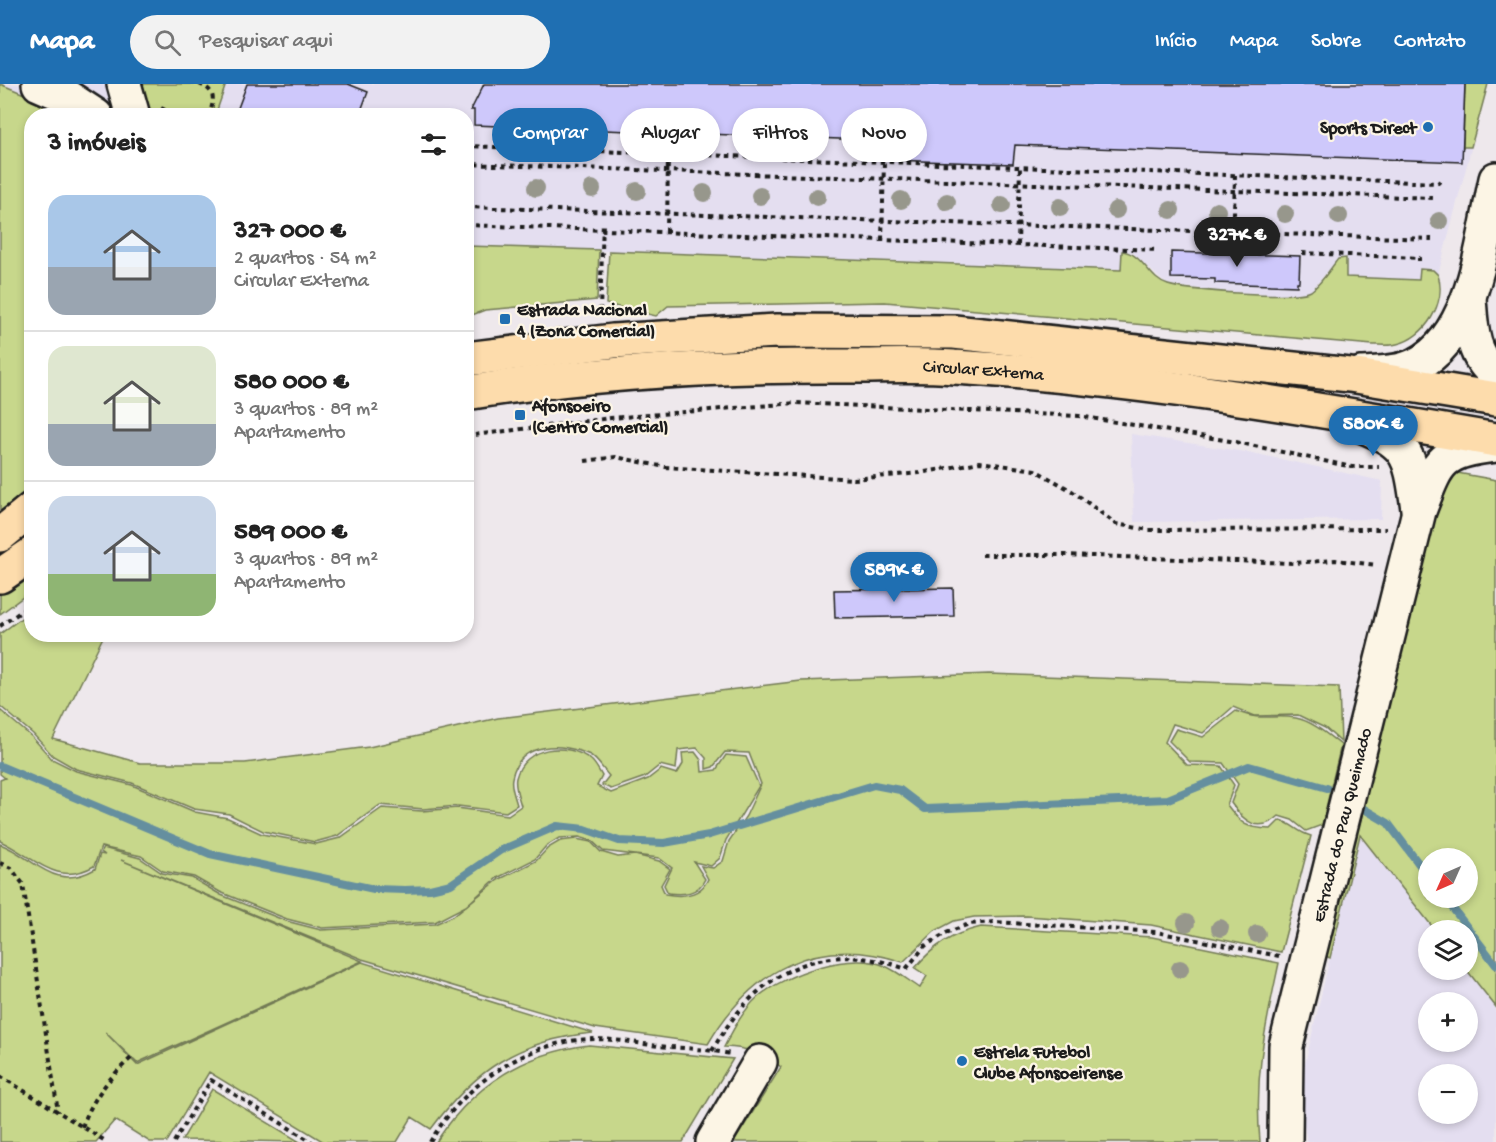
<!DOCTYPE html>
<html lang="pt">
<meta charset="utf-8">
<style>
body{margin:0;font-family:"Gochi Hand",sans-serif;background:#f2f2f2;color:#222;height:100vh;display:flex;flex-direction:column;font-size:22px;white-space:nowrap}
*{box-sizing:border-box;margin:0}
p{font-size:20px;color:#767676}
.icon{flex:none;width:33px;height:33px;fill:none;stroke:currentColor;stroke-width:2;stroke-linecap:round;stroke-linejoin:round}
.map{position:relative;flex:1;overflow:hidden}
.panel{position:absolute;left:24px;top:24px;width:450px;height:534px;display:flex;flex-direction:column;background:#fff;border-radius:24px;box-shadow:0 3px 9px #0003}
.panel>*{flex:none}
.hud{position:absolute;left:492px;top:24px;width:570px;height:54px;display:flex;gap:12px}
.needle{width:39px;rotate:225deg}
.buttons{position:absolute;left:1418px;top:764px;display:grid;gap:12px}
.buttons a{display:grid;place-items:center;width:60px;height:60px;border-radius:50%;background:#fff;box-shadow:0 3px 9px #0003;font-size:30px}
.price{position:absolute;translate:-50% -51px;padding:0 14px;border-radius:21px;background:#1f6fb2;color:#fff;font-size:20px;line-height:39px;filter:drop-shadow(0 2px 3px #0008)}
.price::after{content:'';position:absolute;left:50%;top:36px;width:18px;height:14px;margin-left:-9px;background:inherit;clip-path:polygon(0 0,100% 0,50% 100%)}
.price.current{background:#222;color:#fff}
ul{padding:0;list-style:none}
li{display:flex;align-items:center;gap:18px;height:150px;padding:0 24px}
li+li{border-top:2px solid #e0e0e0}
li span{display:grid;place-items:center;flex:none;width:168px;height:120px;border-radius:18px;color:#555}
li>.icon{margin-inline-start:auto}
span .icon{width:72px;height:72px;fill:#fffc;stroke-width:1}
li b{font-size:26px}
h2{display:flex;justify-content:space-between;align-items:center;height:72px;padding:0 24px;font-size:26px}
.chip{padding:0 21px;border-radius:27px;background:#fff;box-shadow:0 3px 9px #0003;font-size:21px;line-height:54px}
.chip.current{background:#1f6fb2;color:#fff}
header{display:flex;align-items:center;gap:36px;box-sizing:border-box;height:84px;padding:0 30px;background:#1f6fb2;color:#fff}
header strong{font-size:28px}
nav{display:flex;gap:33px;margin-inline-start:auto;font-size:21px}
.search{width:420px;height:54px;background:#f2f2f2;display:flex;align-items:center;gap:15px;box-sizing:border-box;padding:0 21px;border-radius:33px;color:#767676;font-size:22px}
.map>svg:first-child{display:block}
</style>
<header>
<strong>Mapa</strong>
<div class="search"><svg class="icon" aria-label="search" viewBox="0 0 24 24"><circle cx="10" cy="10" r="6"/><path d="M15 15l6 6"/></svg>Pesquisar aqui</div>
<nav><a>Início</a><a>Mapa</a><a>Sobre</a><a>Contato</a></nav>
</header>
<div class="map">
<svg width="1496" height="1058" viewBox="0 0 1496 1058">
<rect width="100%" height="100%" fill="#eee8ec"/>
<filter id="ink" filterUnits="userSpaceOnUse"><feTurbulence type="fractalNoise" baseFrequency=".0167" numOctaves="2"/><feDisplacementMap in="SourceGraphic" scale="12" xChannelSelector="R" yChannelSelector="G"/><feConvolveMatrix kernelMatrix="1 2 1 2 8 2 1 2 1" color-interpolation-filters="sRGB"/></filter>
<g filter="url(#ink)">
<!-- built -->
<g fill="#e4def0" fill-rule="evenodd">
<path d="M2,0h1486l-50,191 -5,-5h-13l-1,10 -74,-3 1,-18h-8l-27,32 -16,4 -80,-4 -48,-6 -34,-32 -11,-1 -1,18 -654,-24 -1,-130 -391,-1z"/>
<path d="M1131,350l121,19 130,28 -1,38 -247,3z"/>
<path d="M1359,750l76,96h-7v39h38l30,38v135h-189l-5,-27 3,-51zM1428,918h39v39h-39zM1428,990h39v39h-39z"/>
</g>
<!-- green -->
<g fill="#c7d78b" stroke="#727a54" stroke-width="1.5" fill-rule="evenodd">
<path d="M0,0l75,31 -43,1 -1,372 -31,23z"/>
<path d="M134,0h92l-11,32 -65,-1z"/>
<path d="M1465,0h23l-17,63h-8z"/>
<path d="M467,162l132,4 -2,50 -112,10 -18,7z"/>
<path d="M609,167l512,19 1,-19c22,3 26,28 46,34 18,6 130,14 143,6 10,-7 19,-22 27,-32l8,-1v19l73,3 1,-11 13,1 5,5c9,28 -13,63 -41,69 -7,2 -16,1 -24,1l-488,-43 -217,4 -12,10 -50,-12z"/>
<path d="M1452,388l44,8v527l-30,-38 1,-39h-32l-75,-95 -30,123 -7,-3 64,-267 31,-105 21,-93zM1428,774h39v39h-39z"/>
<path d="M31,485v22l-31,23v-24z"/>
<path d="M31,527l1,23 72,1 -51,104 87,24h105l124,-16 129,-29 303,-37 188,-7 350,13 2,55 -16,-14 -27,-13 -43,1 -22,-9 -30,26 -30,-9 -8,18 22,23 34,1 13,19 -7,20c15,20 18,23 44,24l9,-9c13,4 18,13 31,16l-30,116 -130,-27 -124,-9 -53,1 -20,4 -19,10 -32,31c-86,-28 -151,7 -195,82l-113,-16 -233,-69 -241,-99 241,101 -225,102 -32,-31 32,33 225,-103 231,71c-75,7 -118,37 -162,96l-19,-12 -15,25h-73l-115,-70 -42,70h-17l-35,-22 -19,22h-96v-298c35,13 53,49 95,25l5,-15 5,1 -4,-3 2,-4 37,10 22,15 30,5 29,17 65,26 35,9 114,-6 18,-8 45,-36 38,-19 12,-13 12,-7 16,-2 15,3 10,10 17,5 17,-2 24,6 11,8 -9,16 4,9c16,3 35,3 43,-15l-7,-13 12,2 10,-7 6,-20 17,-25 15,-32 -12,-31 -24,-1 -12,15 -7,2v-11l-9,-10 -19,2 -2,19 -16,-4 -15,12 -34,12 -9,-4 7,-9c-6,-7 -12,-17 -19,-21 -27,-13 -71,-14 -78,23 -2,8 3,19 5,27l-11,7 -48,-6 -35,3 -43,-4 -43,31 -22,6 -52,-11 -34,-17 -35,-5 -62,-26 -56,-14 -23,-13 -20,-22 -33,-28v-72z"/>
<path d="M0,626l32,27 20,22 24,12 56,14 63,27 33,6 34,16 54,10 24,-6 42,-30 40,3 35,-3 51,7 13,-9c-2,-8 -7,-20 -5,-28 8,-32 51,-37 75,-18 4,3 8,11 11,16l-5,10 14,7 37,-14 13,-10 16,5 6,-10 -1,-11 13,-1 6,8 1,12 14,-2 10,-15 20,2 13,29 -33,54 -6,18 -9,8 -17,-4 11,17c-7,15 -22,16 -37,14l-4,-8 8,-17 -13,-10 -56,-7 -11,-10 -13,-4 -20,1 -13,8 -11,13 -38,19 -31,28 -31,16 -113,6 -35,-9 -67,-27 -26,-15 -31,-6 -22,-15 -40,-9 -7,19c-39,22 -60,-10 -94,-25v-61l5,-2 -5,-4z"/>
<path d="M1236,627c27,11 35,3 60,7 16,3 32,17 45,27l-19,80 -16,6 -14,-11 -13,-4c-20,18 -35,6 -48,-13l7,-19 -15,-21 -33,-1 -21,-21 7,-12 27,8z"/>
<path d="M981,843l171,10 127,26c-14,65 -25,111 -19,179h-526l47,-75c-18,-15 -34,-19 -57,-20 9,-17 19,-37 34,-50 27,-23 92,-46 127,-31 12,5 24,15 35,22l7,-12 -12,-8c19,-23 37,-34 66,-41z"/>
<path d="M589,961l144,14 -50,83h-247c36,-55 87,-89 153,-97z"/>
<path d="M212,1005l88,53 -118,-2z"/>
</g>
<g fill="none" stroke-linecap="round" stroke-linejoin="round">
<!-- stream -->
<g stroke="#658f9f" stroke-width="8">
<path d="M0,682l210,88 164,35 31,1 25,-1 21,-5 50,-34 56,-24 28,3 34,12 45,2 45,-8 165,-50 26,5 25,19 243,-10 81,-33 78,22"/>
<path d="M1364,725l24,14 40,53"/>
<path d="M1444,813l52,68"/>
</g>
</g>
<!-- building -->
<g fill="#cec8fb" stroke="#1c1c1c" stroke-width="1.5">
<path d="M247,0h101l20,8 -9,24h-124z"/>
<path d="M484,0h981l-3,78 -447,-17 -2,19 -123,-4 1,-19 -417,-16v-15h-3z"/>
<path d="M1171,168l129,4 -1,26h-2v4l-82,-3v-4l-44,-1z"/>
<path d="M953,504l1,28 -119,2 -1,-28z"/>
</g>
<g fill="none" stroke-linecap="round" stroke-linejoin="round">
<defs>
<g id="minor">
<path d="M39,0l25,11 32,21"/>
<path d="M124,0l9,32"/>
<path d="M1469,214c2,27 2,58 27,76"/>
<path d="M1361,290c17,-1 39,-1 55,-9 59,-29 67,-127 80,-186"/>
<path d="M1351,337c57,22 59,29 67,88"/>
<path d="M713,1058l47,-80"/>
<path id="s1" d="M1285,1058l1,-96 133,-535c19,-50 21,-60 77,-66"/>
</g>
<g id="major">
<path d="M466,275l147,-18 164,-10 177,1 396,43 146,24"/>
<path id="s2" d="M466,309c127,-21 256,-28 384,-27 35,0 70,-2 104,1 183,11 362,42 542,73"/>
<path d="M0,451l32,-26"/>
<path d="M0,492l32,-22"/>
</g>
</defs>
<!-- minor casing -->
<use href="#minor" stroke="#1c1c1c" stroke-width="38"/>
<!-- major casing -->
<use href="#major" stroke="#1c1c1c" stroke-width="38"/>
<!-- path -->
<g stroke="#1c1c1c" stroke-width="4" stroke-dasharray="4.5 4.5" stroke-linecap="butt">
<path d="M199,0c18,7 15,16 10,32"/>
<path d="M161,24l15,8"/>
<path d="M584,45l1,21"/>
<path d="M643,47l1,22"/>
<path d="M466,62l972,37 2,-2"/>
<path d="M764,74l1,-22"/>
<path d="M466,80l967,34v4"/>
<path d="M466,123l966,32"/>
<path d="M466,141l692,25"/>
<path d="M667,148l1,-78"/>
<path d="M882,156l2,-78"/>
<path d="M1018,161l2,-78"/>
<path d="M1233,167l2,-76"/>
<path d="M1302,169l117,5v3"/>
<path d="M600,227l3,-89"/>
<path d="M466,352l145,-18 185,-15 283,13 157,26 116,25h27"/>
<path d="M585,377l31,-4 49,10 189,12 66,-6 60,-11 55,8 37,21 44,33 33,6 237,-1"/>
<path d="M982,471h83l228,8 42,-3 42,5"/>
<path d="M0,542l32,-22"/>
<path d="M0,779l11,5 12,16 35,228"/>
<path d="M712,967c42,-76 107,-115 194,-82l19,-23 21,-13 23,-9 25,-2 162,10 123,24"/>
<path d="M0,992l107,66"/>
<path d="M82,1043c11,-29 26,-48 49,-69"/>
<path d="M174,1058l37,-62 101,62"/>
<path d="M430,1058c30,-51 81,-91 141,-101 28,-5 59,1 87,5 24,2 49,3 73,8"/>
</g>
<!-- minor -->
<use href="#minor" stroke="#fcf5e5" stroke-width="33"/>
<!-- major -->
<use href="#major" stroke="#fddcac" stroke-width="33"/>
</g>
<!-- trees -->
<g fill="#97978c">
<circle cx="536" cy="104" r="9"/>
<circle cx="592" cy="105" r="9"/>
<circle cx="637" cy="107" r="9"/>
<circle cx="704" cy="109" r="9"/>
<circle cx="760" cy="112" r="9"/>
<circle cx="817" cy="113" r="9"/>
<circle cx="901" cy="116" r="9"/>
<circle cx="947" cy="118" r="9"/>
<circle cx="1002" cy="121" r="9"/>
<circle cx="1060" cy="123" r="9"/>
<circle cx="1116" cy="126" r="9"/>
<circle cx="1171" cy="126" r="9"/>
<circle cx="1217" cy="127" r="9"/>
<circle cx="1285" cy="130" r="9"/>
<circle cx="1339" cy="132" r="9"/>
<circle cx="1439" cy="137" r="9"/>
<circle cx="1186" cy="839" r="9"/>
<circle cx="1220" cy="844" r="9"/>
<circle cx="1257" cy="850" r="9"/>
<circle cx="1180" cy="885" r="9"/>
</g>
</g>
<!-- markers -->
<g fill="#1f6fb2" stroke="#fcf5e5" stroke-width="2">
<circle cx="1428" cy="43" r="6"/>
<rect x="499" y="229" width="12" height="12" rx="3"/>
<rect x="514" y="325" width="12" height="12" rx="3"/>
<circle cx="962" cy="977" r="6"/>
</g>
<g text-anchor="middle" stroke-width="4.5" stroke-linejoin="round" paint-order="stroke">
<!-- poi labels -->
<g font-size="18" font-weight="bold" fill="#1c1c1c" stroke="#fcf5e5" text-anchor="start">
<text x="1416" y="49" text-anchor="end">Sports Direct</text>
<text x="517" y="231">Estrada Nacional<tspan x="517" dy="21">4 (Zona Comercial)</tspan></text>
<text x="532" y="327">Afonsoeiro<tspan x="532" dy="21">(Centro Comercial)</tspan></text>
<text x="974" y="973">Estrela Futebol<tspan x="974" dy="21">Clube Afonsoeirense</tspan></text>
</g>
<!-- street labels -->
<g font-size="18" fill="#1c1c1c" stroke="#fcf5e5">
<text dy="6" stroke="none"><textPath href="#s2" startOffset="519">Circular Externa</textPath></text>
<text dy="6" stroke="none"><textPath href="#s1" startOffset="324">Estrada do Pau Queimado</textPath></text>
</g>
</g>
</svg>
<div class="buttons">
<a><svg class="needle" viewBox="-14 -14 28 28"><path d="M0-13l5 13h-10z" fill="#e53935"/><path d="M0 13l5-13h-10z" fill="#767676"/></svg></a>
<a><svg class="icon" aria-label="layers" viewBox="0 0 24 24"><path d="M12 4l9 5-9 5-9-5zM3 14l9 5 9-5"/></svg></a>
<a>+</a>
<a>−</a>
</div>
<b class="price current" style="left:1237px;top:184px">327K €</b>
<b class="price" style="left:1373px;top:373px">580K €</b>
<b class="price" style="left:894px;top:519px">589K €</b>
<div class="hud">
<a class="chip current">Comprar</a>
<a class="chip">Alugar</a>
<a class="chip">Filtros</a>
<a class="chip">Novo</a>
</div>
<section class="panel">
<h2>3 imóveis<svg class="icon" aria-label="filters" viewBox="0 0 24 24"><path d="M4 7h16M4 17h16"/><circle cx="9" cy="7" r="2"/><circle cx="15" cy="17" r="2"/></svg></h2>
<ul>
<li><span style="background:linear-gradient(#a9c7e8 60%,#9aa5b1 0)"><svg class="icon" aria-label="home" viewBox="0 0 24 24"><path d="M3 11l9-7 9 7M6 9v11h12V9"/></svg></span><div><b>327 000 €</b><p>2 quartos · 54 m²</p><p>Circular Externa</p></div></li>
<li><span style="background:linear-gradient(#dfe7d0 65%,#9aa5b1 0)"><svg class="icon" aria-label="home" viewBox="0 0 24 24"><path d="M3 11l9-7 9 7M6 9v11h12V9"/></svg></span><div><b>580 000 €</b><p>3 quartos · 89 m²</p><p>Apartamento</p></div></li>
<li><span style="background:linear-gradient(#c9d6e8 65%,#8fb573 0)"><svg class="icon" aria-label="home" viewBox="0 0 24 24"><path d="M3 11l9-7 9 7M6 9v11h12V9"/></svg></span><div><b>589 000 €</b><p>3 quartos · 89 m²</p><p>Apartamento</p></div></li>
</ul>
</section>
</div>
